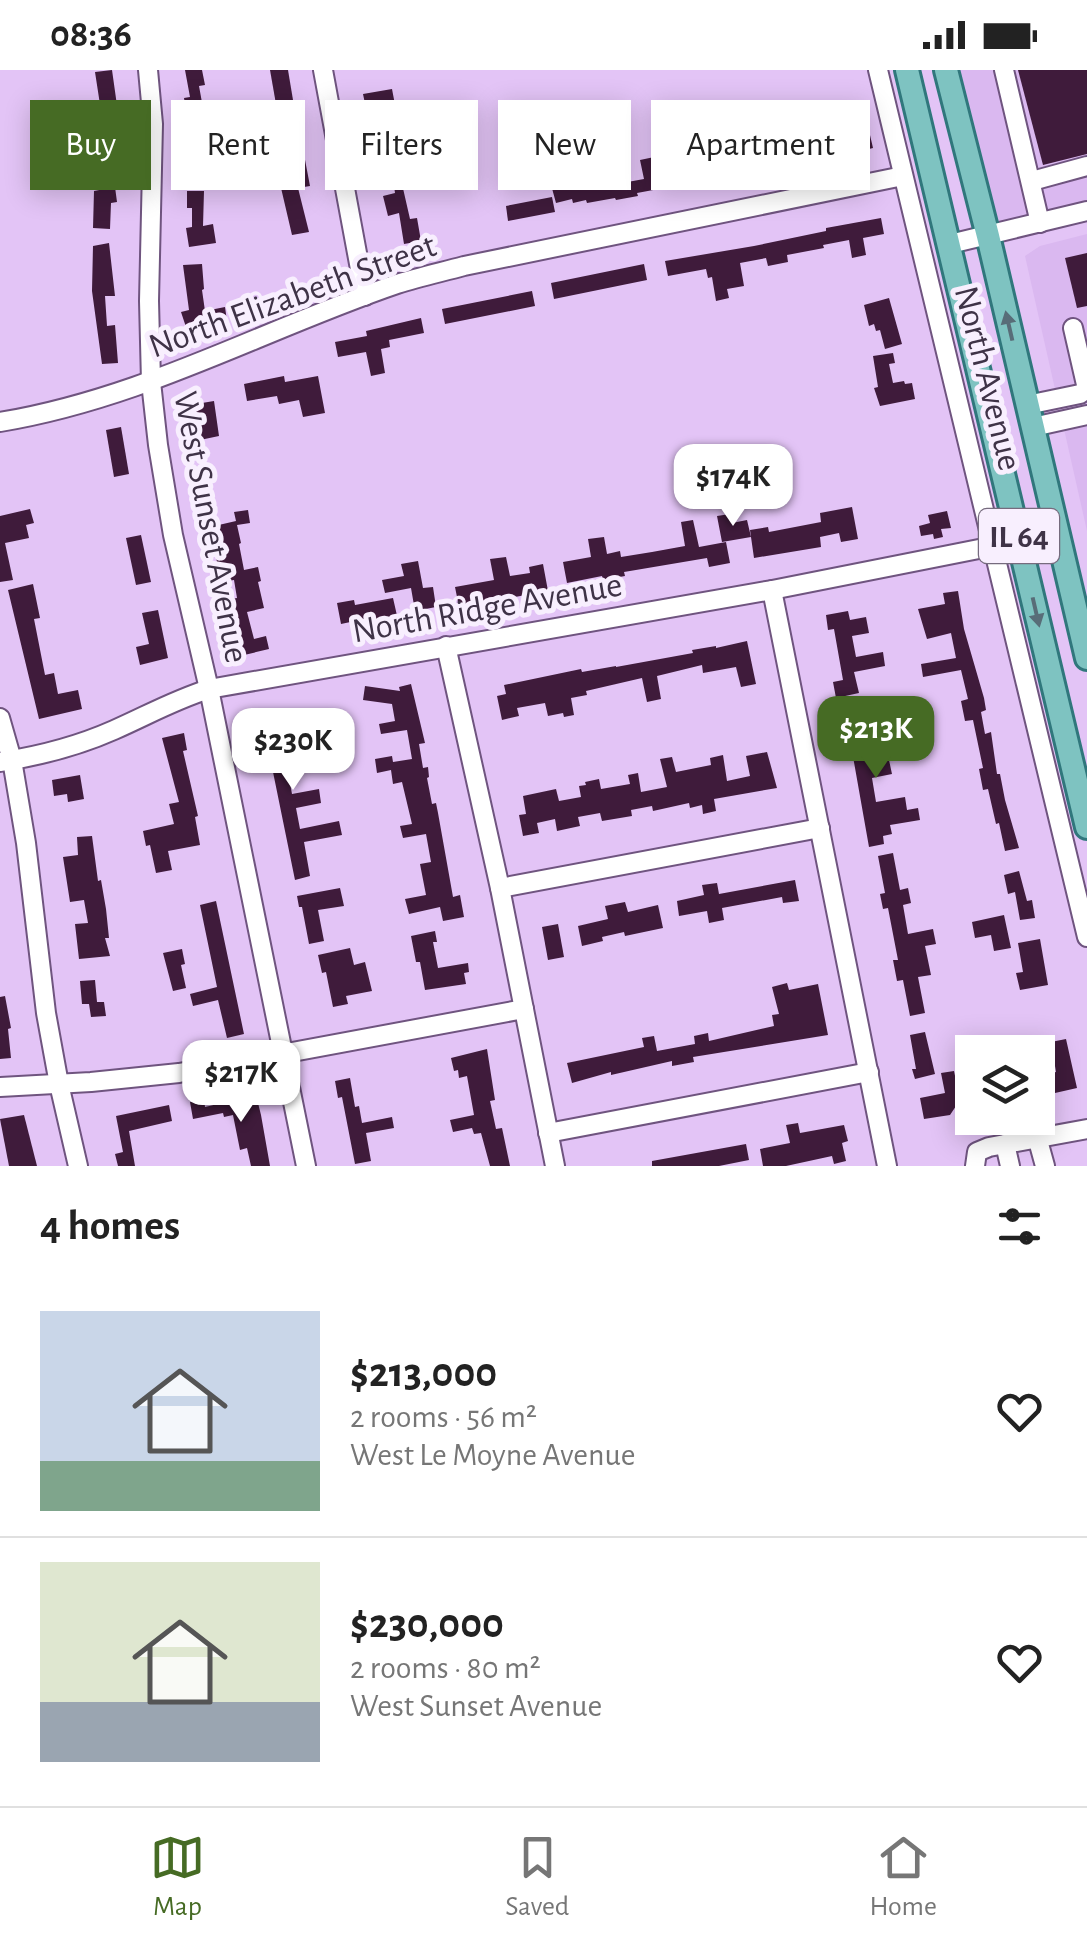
<!DOCTYPE html>
<meta charset="utf-8">
<style>
body{margin:0;font-family:"Alegreya Sans",sans-serif;background:#f6f6f6;color:#222;height:100vh;display:flex;flex-direction:column;font-size:38px;white-space:nowrap}
*{box-sizing:border-box;margin:0}
p{font-size:32px;color:#767676}
.icon{flex:none;width:55px;height:55px;fill:none;stroke:currentColor;stroke-width:2;stroke-linecap:round;stroke-linejoin:round}
.map{position:relative;height:1096px;overflow:hidden}
.sheet{display:flex;flex-direction:column;background:#fff;flex:1}
.sheet>*{flex:none}
.guide{position:absolute;left:30px;top:30px;width:1028px;height:90px;display:flex;gap:20px}
.tools{position:absolute;left:955px;top:965px;display:grid;gap:20px}
.tools a{display:grid;place-items:center;width:100px;height:100px;border-radius:0px;background:#fff;box-shadow:0 5px 25px #0003;font-size:50px}
.price{position:absolute;translate:-50% -85px;padding:0 22px;border-radius:20px;background:#fff;color:#222;font-size:32px;line-height:65px;filter:drop-shadow(0 2px 5px #0008)}
.price::after{content:'';position:absolute;left:50%;top:60px;width:30px;height:22px;margin-left:-15px;background:inherit;clip-path:polygon(0 0,100% 0,50% 100%)}
.price.selected{background:#466b24;color:#fff}
ul{padding:0;list-style:none}
li{display:flex;align-items:center;gap:30px;height:250px;padding:0 40px}
li+li{border-top:2px solid #e0e0e0}
li span{display:grid;place-items:center;flex:none;width:280px;height:200px;border-radius:0px;color:#555}
li>.icon{margin-inline-start:auto}
span .icon{width:120px;height:120px;fill:#fffc;stroke-width:1}
li b{font-size:42px}
h2{display:flex;justify-content:space-between;align-items:center;height:120px;padding:0 40px;font-size:42px}
.chip{padding:0 35px;border-radius:0px;background:#fff;box-shadow:0 5px 25px #0003;font-size:35px;line-height:90px}
.chip.selected{background:#466b24;color:#fff}
.status{display:flex;justify-content:space-between;align-items:center;height:70px;padding:0 50px;background:#fff;direction:ltr}
.status svg{height:28px;fill:currentColor}
.tab-bar{display:flex;justify-content:space-around;align-items:center;height:140px;border-top:2px solid #e0e0e0;background:#fff;font-size:28px;color:#767676}
.tab-bar a{display:grid;justify-items:center;gap:5px}
.tab-bar .selected{color:#466b24}
.map>svg:first-child{display:block}
</style>
<div class="status"><b>08:36</b><svg viewBox="0 0 49 12"><path d="M0 12V9h3v3zM5 12V6h3v6zM10 12V3h3v9zM15 12V0h3v12zM26 1h20v11H26zM47 4h2v5h-2z"/></svg></div>
<div class="map">
<svg width="1087" height="1096" viewBox="0 0 1087 1096">
<rect width="100%" height="100%" fill="#e3c4f6"/>
<!-- built -->
<g fill="#dab8f0">
<path d="M952,0h135v136l-93,24z"/>
<path d="M1087,164v297l-62,-275 15,-10z"/>
</g>
<!-- building -->
<g fill="#3f1b3b">
<path d="M112,0l9,64 -7,2 7,36 -17,3 -4,-23 7,-2 -12,-78z"/>
<path d="M185,0h17l3,15 -6,1 6,33 -17,3 -4,-24 6,-1z"/>
<path d="M270,0h18l9,54 -17,3z"/>
<path d="M1018,0h69v84l-44,11z"/>
<path d="M392,19l4,21 15,-2 2,9 -14,3 4,18 -12,2 6,33 -17,3 -17,-82z"/>
<path d="M853,52v3l14,-3 6,26 -56,14 -3,-16 17,-3 -2,-15z"/>
<path d="M793,67l6,26 -162,30 1,3 -22,4 -1,-2 -28,5 -1,-3 -13,3 -1,-4 -16,4 -6,-22 18,-4 -1,-4 29,-6 4,20 44,-8 -4,-19 19,-4 4,17 123,-24 -2,-10z"/>
<path d="M302,74l8,42 -12,2 11,44 -17,3 -14,-60 7,-1 -5,-26z"/>
<path d="M402,114l8,35 7,-1 4,23 -17,3 -5,-31 -11,3 -5,-20 12,-3 -1,-7z"/>
<path d="M115,117l2,15 -6,1 -1,26 -17,-1 1,-37z"/>
<path d="M187,121h17l-1,35 10,-2 3,19 -27,4 -3,-19 6,-1v-19h-5z"/>
<path d="M552,127l3,15 -47,9 -2,-15z"/>
<path d="M881,148l3,16 -21,4 3,17 -14,3 -3,-18 -26,5 1,3 -37,7 1,7 -20,4 -2,-8 -26,5 4,23 -17,3 2,9 -13,3 -4,-24 -4,1 -2,-9 -38,7 -3,-15 89,-15 72,-15v-3z"/>
<path d="M109,173l6,53h-10l2,30 8,-1 3,38 -16,1 -10,-73 1,-45z"/>
<path d="M1087,183v53l-10,2 -12,-50z"/>
<path d="M202,194l2,25 -2,1 3,21 20,-4 2,14 -14,3v2l-26,4 -6,-18 8,-2 -6,-45z"/>
<path d="M644,194l3,16 -93,19 -3,-16z"/>
<path d="M532,221l3,15 -90,18 -3,-15z"/>
<path d="M889,228l13,46 -17,5 -5,-19 -4,1 -2,-7 -5,2 -5,-21z"/>
<path d="M421,248l3,15 -35,7 1,7 -9,2 4,24 -14,3 -5,-24 -28,5 -3,-15 32,-6 -1,-5z"/>
<path d="M893,283l2,10 -6,1 4,19 11,-2 1,3 7,-1 3,16 -35,7 -6,-18 4,-1 -5,-31z"/>
<path d="M284,306l1,6 33,-6 7,37 -22,4 -4,-17 -20,4 -2,-8 -30,5 -3,-17z"/>
<path d="M214,331l5,35 -19,4 -3,-19 -4,1 -3,-17z"/>
<path d="M121,357l8,47 -15,3 -8,-47z"/>
<path d="M852,437l6,32 -17,3 -2,-9 -19,4 1,10 -67,11 -4,-28 18,-3 1,5 52,-10 -1,-9z"/>
<path d="M30,439l4,14 -8,2 3,13 -24,5 8,37 -13,2v-66z"/>
<path d="M248,440l2,13 -13,2 4,18 -2,1 5,26 14,-3 3,14 -3,1 6,26 -17,4 7,27 12,-3 3,13 -29,7 -3,-13 5,-1 -6,-27 -6,1 -4,-16 11,-2 -3,-18 -13,2 -11,-55 26,-6 -2,-9z"/>
<path d="M947,441l4,17 -10,1 2,8 -9,2 -1,-5 -12,2 -2,-10 11,-3 -2,-8z"/>
<path d="M730,444l2,9 15,-3 4,17 -29,5 -5,-26z"/>
<path d="M693,450l6,27 27,-5 4,21 -21,4 -2,-9 -83,14 1,4 -22,4 -1,-4 -35,7 -4,-21 28,-5 -3,-18 16,-2 3,17 13,-3 1,6 31,-5 33,-6 -4,-24z"/>
<path d="M141,465l10,47 -15,3 -10,-47z"/>
<path d="M506,487l4,19 20,-3 -1,-6 14,-3 5,27 -89,16 -4,-20 39,-7 -4,-21z"/>
<path d="M418,491l5,27 10,-1 3,20 -21,4 -4,-23 -26,5 -3,-13 22,-4 -3,-12z"/>
<path d="M33,514l7,34 -6,1 11,56 9,-2 4,21 20,-4 4,19 -43,10 -31,-129z"/>
<path d="M958,521l6,38 20,69 2,12 -5,2 4,22 6,-2 6,42h3l5,26 14,48 -14,3 -6,-28 -3,1 -8,-35 -5,1 -4,-21 4,-1 -10,-48 -8,1 -4,-20 7,-2 -7,-29 -38,7 -2,-13 35,-6 -5,-25 -24,6 -9,-30 27,-5 -2,-11z"/>
<path d="M393,528l5,22 -22,4 -2,-7 -33,7 -4,-21 17,-3 1,5z"/>
<path d="M158,540l10,48 -28,7 -4,-18 13,-3 -7,-31z"/>
<path d="M848,541l2,9 16,-3 3,16 -17,3 4,21 27,-5 2,14 -31,6 5,21 -23,5 -3,-16 10,-2 -9,-51 -6,1 -2,-15z"/>
<path d="M747,571l9,43 -15,3 -5,-20 -33,6 -1,-8 -45,11 4,23 -14,3 -5,-24 -56,13 1,4 -16,3 3,17 -10,2 -1,-4 -15,3 -3,-13 -28,5 2,8 -17,4 -5,-24 9,-2 -2,-9 77,-16 1,3 34,-6v1l77,-14 -1,-3 24,-4v2z"/>
<path d="M411,614l14,59 -6,1 4,24 5,-1 1,10 -2,1 5,26 4,-1 2,10 15,84 7,-2 4,22 -21,4 -3,-14 -31,7 -4,-15 21,-4 -6,-31 11,-2 -5,-28 -23,4 -3,-12 12,-2 -10,-42 -9,2 -2,-14 -14,3 -2,-14 17,-3 1,6 19,-3 -5,-29 -26,4 -2,-10 16,-3 -3,-17 -29,-4 2,-14 35,5 -1,-4z"/>
<path d="M296,641l3,13 -9,2 6,33 -10,2 6,33 27,-5 2,14 -25,5 4,21 39,-8 3,14 -38,7 6,34 -15,4 -33,-162z"/>
<path d="M862,644l2,13 38,-7 2,14 -40,7 4,23 21,-4 3,14 -20,4 4,24 29,-5 2,13 11,-2 2,12 -30,5 2,9 -9,2 1,8 -15,3 -23,-130z"/>
<path d="M184,663l3,17 -4,1 15,65 -3,1 5,28 -32,6 4,19 -16,3 -6,-28 -4,1 -3,-15 31,-7 -5,-20 10,-2 -17,-64z"/>
<path d="M767,682l10,36 -63,11 2,12 -13,3 -1,-9 -12,3 -1,-5 -36,8 -1,-5 -21,4 1,6 -30,5 -2,-8 -22,4 2,9 -23,5 -2,-12 -18,4 2,10 -16,3 -4,-21 7,-1 -3,-18 33,-7 3,12 22,-4 -2,-11 7,-1 -1,-3 14,-3 2,10 29,-5 -2,-9 10,-2 3,19 26,-5 -7,-28 12,-2 4,15 35,-7 -1,-7 13,-3 4,26 23,-5 -4,-20z"/>
<path d="M80,705l4,24 -16,3 -1,-8 -13,2 -2,-16z"/>
<path d="M92,766l6,45 3,-1 5,29 3,29h-4l5,18 -31,3 -4,-35 13,-1 -4,-23 -14,2 -7,-45 15,-2 -1,-18z"/>
<path d="M893,783l7,37 8,-2 3,15 -8,2 5,29 25,-5 3,15 -11,2 6,29 -13,2 7,36 -15,3 -7,-36 -6,1 -4,-21h5l-10,-52 -5,1 -3,-15 5,-1 -7,-37z"/>
<path d="M1019,801l8,30 5,-1 3,18 -15,2 -5,-28 -7,2 -4,-19z"/>
<path d="M795,810l4,21 -16,2 -1,-6 -60,11 2,12 -15,3 -2,-12 -28,5 -2,-15 27,-6 -2,-10 15,-2 2,11z"/>
<path d="M340,818l4,18 -26,4 6,31 -15,3 -7,-37h-3l-2,-11z"/>
<path d="M216,831l28,133 -17,4 -9,-38 -25,6 -3,-12 27,-7 -17,-82z"/>
<path d="M625,832l3,10 30,-7 5,23 -38,8 -1,-4 -22,5 1,4 -21,5 -4,-20 30,-7 -3,-13z"/>
<path d="M1004,845l7,33 -17,3 -3,-16 -16,3 -3,-16z"/>
<path d="M558,854l6,33 -16,3 -6,-33z"/>
<path d="M435,861l2,11h-4l5,26 30,-5 1,9 -5,1 2,11 -41,6 -5,-28h-4l-5,-26z"/>
<path d="M1040,869l8,46 -28,5 -4,-17 7,-1 -5,-29z"/>
<path d="M350,878l4,17 11,-3 7,29 -26,5 2,8 -15,3 -7,-35 -4,1 -4,-18z"/>
<path d="M182,879l3,15 -4,1 5,23 -13,3 -10,-38z"/>
<path d="M95,910l2,22h7l2,14 -15,1 -2,-13h-7l-2,-23z"/>
<path d="M787,913l2,7 29,-6 10,51 -135,22 1,5 -22,4v-5l-61,14v-3l-39,11 -5,-20 77,-16 -2,-9 12,-2 3,15 38,-7 -1,-8 14,-3 1,8 65,-15 -2,-11 7,-1 -7,-27z"/>
<path d="M5,926l6,32 -3,1 3,29 -11,1v-62z"/>
<path d="M925,962l10,42 -20,5 -3,-10h4l-6,-34z"/>
<path d="M1066,969l11,49 -22,5 -2,-8 -15,3v-12l18,-4 -5,-30z"/>
<path d="M487,979l8,51 -5,1 6,28 6,-1 8,38h-20l-9,-33 -7,1 -2,-6 -19,4 -3,-12 24,-5 -7,-39 -8,2 -1,-8 -4,1 -3,-13z"/>
<path d="M954,1001l7,34 -5,1 -6,9 -26,4 -4,-21 25,-5 -4,-20z"/>
<path d="M350,1008l5,29 4,-1 3,17 30,-6 2,11 -28,5 5,28 -16,3 -13,-67 -4,1 -3,-17z"/>
<path d="M256,1025l5,20 9,51h-19l-4,-18 -7,2 -7,-35 -9,2 -1,-4 -30,6 -3,-17 14,-3 1,8z"/>
<path d="M169,1035l3,16 -43,10 6,35h-17l-3,-12 8,-2 -7,-36z"/>
<path d="M24,1045l13,51h-28l-9,-47z"/>
<path d="M798,1053l2,10 44,-8 4,16 -6,2 4,18 -12,3 -2,-8 -46,10h-23l-3,-17 30,-6 -4,-18z"/>
<path d="M746,1074l3,16 -30,6h-67v-5z"/>
</g>
<g fill="none" stroke-linecap="round" stroke-linejoin="round">
<defs>
<g id="minor">
<path d="M148,0l5,54 -4,177 2,81 7,63 15,90 36,154 97,477"/>
<path d="M323,0l42,226"/>
<path d="M878,0l209,867"/>
<path d="M1004,0l36,153"/>
<path d="M1032,111l55,-15"/>
<path d="M950,174l137,-33"/>
<path d="M1027,335l53,-11 7,-5 -14,-61"/>
<path d="M0,352c144,-24 262,-92 397,-138 22,-7 45,-12 67,-18l439,-90"/>
<path d="M1033,357l54,-12"/>
<path d="M772,520l115,576"/>
<path d="M446,576l54,242 55,278"/>
<path d="M0,648l12,42 14,83 20,170 13,71 19,82"/>
<path d="M0,692c39,-6 78,-16 114,-32 34,-15 60,-30 95,-41l563,-99 222,-44"/>
<path d="M500,818l320,-60"/>
<path d="M0,1017l91,-5 88,-9 345,-64"/>
<path d="M548,1063l321,-61"/>
<path d="M1037,1067l8,29"/>
<path d="M1005,1074l5,22"/>
<path d="M975,1096l2,-14 12,-5 98,-18"/>
</g>
<g id="major">
<path d="M907,0l180,757"/>
<path d="M946,0l42,166 99,422"/>
</g>
</defs>
<!-- minor casing -->
<use href="#minor" stroke="#6f547f" stroke-width="22"/>
<!-- major casing -->
<use href="#major" stroke="#30777c" stroke-width="28"/>
<!-- minor -->
<use href="#minor" stroke="#fff" stroke-width="18"/>
<!-- major -->
<use href="#major" stroke="#7ec3c1" stroke-width="22"/>
</g>
<!-- one-way arrows -->
<defs><path id="oneway-solid" d="M-6-.8H1V-3.2L6.5 0L1 3.2V.8H-6Z" transform="scale(2.5)"/></defs>
<g fill="#586d78">
<use href="#oneway-solid" transform="translate(1009 256) rotate(-103)"/>
<use href="#oneway-solid" transform="translate(1036 542) rotate(77)"/>
</g>
<g text-anchor="middle" stroke-width="10" stroke-linejoin="round" paint-order="stroke">
<!-- shield labels -->
<rect fill="#f8effe" stroke="#766b7e" stroke-width="2.5" x="979" y="439" width="80" height="54" rx="8"/>
<g font-size="32" font-weight="bold" fill="#3f3347">
<text x="1019" y="477">IL 64</text>
</g>
<!-- street labels -->
<g font-size="35" fill="#3f3347" stroke="#f8effe">
<text transform="translate(292 225) rotate(-20)" y="12">North Elizabeth Street</text>
<text transform="translate(989 308) rotate(76)" y="12">North Avenue</text>
<text transform="translate(212 457) rotate(79)" y="12">West Sunset Avenue</text>
<text transform="translate(487 537) rotate(-10)" y="12">North Ridge Avenue</text>
</g>
</g>
</svg>
<div class="tools">
<a><svg class="icon" aria-label="layers" viewBox="0 0 24 24"><path d="M12 4l9 5-9 5-9-5zM3 14l9 5 9-5"/></svg></a>
</div>
<b class="price" style="left:733px;top:459px">$174K</b>
<b class="price selected" style="left:876px;top:711px">$213K</b>
<b class="price" style="left:293px;top:723px">$230K</b>
<b class="price" style="left:241px;top:1055px">$217K</b>
<div class="guide">
<a class="chip selected">Buy</a>
<a class="chip">Rent</a>
<a class="chip">Filters</a>
<a class="chip">New</a>
<a class="chip">Apartment</a>
</div>
</div>
<section class="sheet">
<h2>4 homes<svg class="icon" aria-label="filters" viewBox="0 0 24 24"><path d="M4 7h16M4 17h16"/><circle cx="9" cy="7" r="2"/><circle cx="15" cy="17" r="2"/></svg></h2>
<ul>
<li><span style="background:linear-gradient(#c9d6e8 75%,#7fa58c 0)"><svg class="icon" aria-label="home" viewBox="0 0 24 24"><path d="M3 11l9-7 9 7M6 9v11h12V9"/></svg></span><div><b>$213,000</b><p>2 rooms · 56 m²</p><p>West Le Moyne Avenue</p></div><svg class="icon" aria-label="heart" viewBox="0 0 24 24"><path d="M12 20l-8-8c-3-5 5-10 8-4 3-6 11-1 8 4z"/></svg></li>
<li><span style="background:linear-gradient(#dfe7d0 70%,#9aa5b1 0)"><svg class="icon" aria-label="home" viewBox="0 0 24 24"><path d="M3 11l9-7 9 7M6 9v11h12V9"/></svg></span><div><b>$230,000</b><p>2 rooms · 80 m²</p><p>West Sunset Avenue</p></div><svg class="icon" aria-label="heart" viewBox="0 0 24 24"><path d="M12 20l-8-8c-3-5 5-10 8-4 3-6 11-1 8 4z"/></svg></li>
</ul>
</section>
<nav class="tab-bar">
<a class="selected"><svg class="icon" aria-label="map" viewBox="0 0 24 24"><path d="M3 6l6-2 6 2 6-2v14l-6 2-6-2-6 2zM9 4v14M15 6v14"/></svg>Map</a>
<a><svg class="icon" aria-label="saved" viewBox="0 0 24 24"><path d="M7 4h10v16l-5-4-5 4z"/></svg>Saved</a>
<a><svg class="icon" aria-label="home" viewBox="0 0 24 24"><path d="M3 11l9-7 9 7M6 9v11h12V9"/></svg>Home</a>
</nav>
